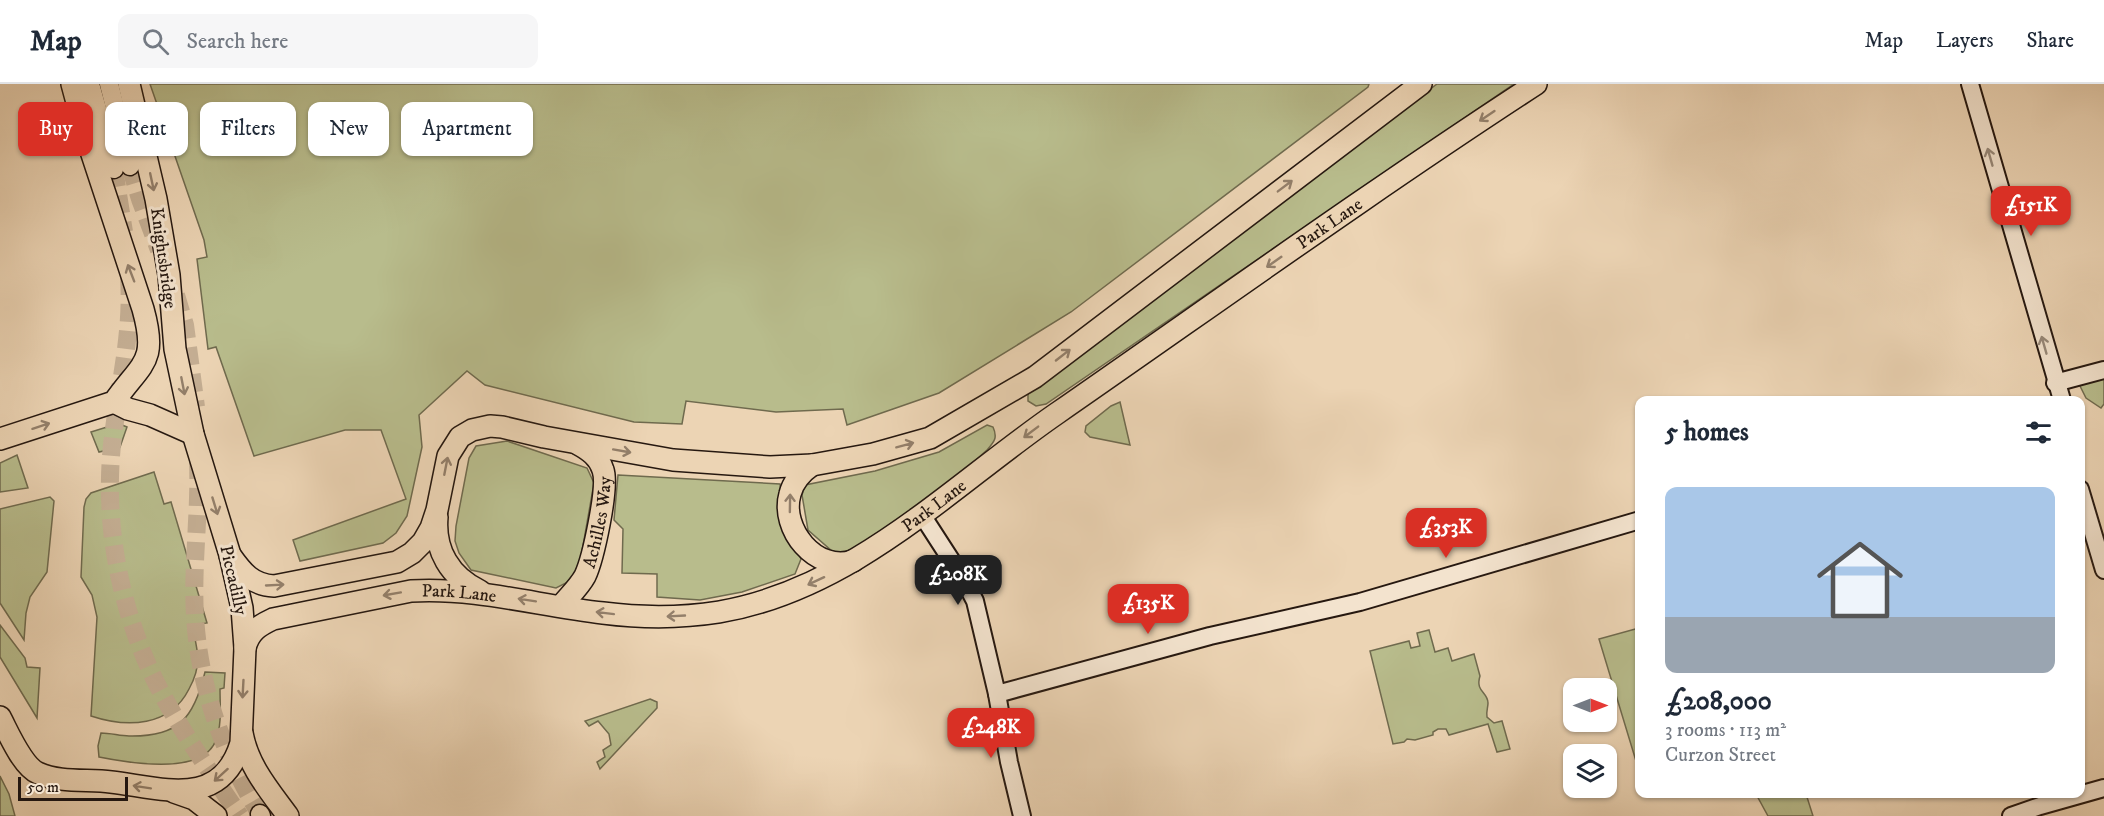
<!DOCTYPE html>
<meta charset="utf-8">
<style>
body{margin:0;font-family:"IM FELL DW Pica",serif;background:#f6f6f7;color:#1f2937;height:100vh;display:flex;flex-direction:column;font-size:22px;white-space:nowrap}
*{box-sizing:border-box;margin:0}
p{font-size:20px;color:#747a83}
.icon{flex:none;width:33px;height:33px;fill:none;stroke:currentColor;stroke-width:2;stroke-linecap:round;stroke-linejoin:round}
.map{position:relative;flex:1;overflow:hidden}
.sheet{position:absolute;left:1635px;top:312px;width:450px;height:402px;display:flex;flex-direction:column;background:#fff;border-radius:12px;box-shadow:0 2px 4px #0004}
.sheet>*{flex:none}
.hud{position:absolute;left:18px;top:18px;width:570px;height:54px;display:flex;gap:12px}
.needle{width:39px;rotate:90deg}
.fabs{position:absolute;left:1563px;top:594px;display:grid;gap:12px}
.fabs a{display:grid;place-items:center;width:54px;height:54px;border-radius:12px;background:#fff;box-shadow:0 2px 4px #0004;font-size:30px}
.scale{position:absolute;left:18px;bottom:15px;width:110px;box-sizing:border-box;padding-left:6px;border:3px solid #261810;border-top:0;font-size:16px;line-height:21px;white-space:nowrap;color:#261810;-webkit-text-stroke:4px #f3e3ce;paint-order:stroke}
.price{position:absolute;translate:-50% -51px;padding:0 14px;border-radius:12px;background:#d93025;color:#fff;font-size:20px;line-height:39px;filter:drop-shadow(0 2px 3px #0008)}
.price::after{content:'';position:absolute;left:50%;top:36px;width:18px;height:14px;margin-left:-9px;background:inherit;clip-path:polygon(0 0,100% 0,50% 100%)}
.price.selected{background:#222;color:#fff}
ul{padding:0;list-style:none}
li{display:grid;align-content:center;gap:12px;height:318px;padding:0 30px}
li+li{border-top:2px solid #e0e1e3}
li span{display:grid;place-items:center;height:186px;border-radius:12px;color:#555}
li>.icon{margin-inline-start:auto}
span .icon{width:108px;height:108px;fill:#fffc;stroke-width:1}
li b{font-size:26px}
h2{display:flex;justify-content:space-between;align-items:center;height:72px;padding:0 30px;font-size:26px}
.pill{padding:0 21px;border-radius:12px;background:#fff;box-shadow:0 2px 4px #0004;font-size:21px;line-height:54px}
.pill.selected{background:#d93025;color:#fff}
header{display:flex;align-items:center;gap:36px;box-sizing:border-box;height:84px;padding:0 30px;background:#fff;border-bottom:2px solid #e0e1e3}
header strong{font-size:28px}
nav{display:flex;gap:33px;margin-inline-start:auto;font-size:21px}
.search{width:420px;height:54px;background:#f6f6f7;display:flex;align-items:center;gap:15px;box-sizing:border-box;padding:0 21px;border-radius:12px;color:#747a83;font-size:22px}
.map>svg:first-child{display:block}
</style>
<header>
<strong>Map</strong>
<div class="search"><svg class="icon" aria-label="search" viewBox="0 0 24 24"><circle cx="10" cy="10" r="6"/><path d="M15 15l6 6"/></svg>Search here</div>
<nav><a>Map</a><a>Layers</a><a>Share</a></nav>
</header>
<div class="map">
<svg width="2104" height="732" viewBox="0 0 2104 732">
<rect width="100%" height="100%" fill="#ecd4b4"/>
<filter id="stains"><feTurbulence type="fractalNoise" baseFrequency=".00333" numOctaves="4"/><feColorMatrix values="0 0 0 0 .2 0 0 0 0 .09 0 0 0 0 .02 0 0 0 .5 -.17"/></filter>
<radialGradient id="worn" r=".72"><stop offset=".6" stop-color="#630" stop-opacity="0"/><stop offset="1" stop-color="#630" stop-opacity=".3"/></radialGradient>
<!-- green -->
<g fill="#b8bc8c" stroke="#6f6a4e" stroke-width="1.5">
<path d="M150,0h1219l-1,3 -297,225 -132,81 -92,32 -4,-16 -67,3 -90,-11 -4,23 -48,-2 -149,-37 -18,-14 -48,44 3,32 -15,69 -11,17 -13,10 -83,18 -7,-21 113,-41 -25,-69h-36l-91,26 -38,-109 -8,2 -11,-90 10,-2 -3,-17z"/>
<path d="M1437,0h77l-468,320 -10,2 -8,-5v-9z"/>
<path d="M2104,293v27l-3,4 -15,-10 -7,-14z"/>
<path d="M1120,318l10,43 -40,-8 -5,-5 1,-6 25,-20z"/>
<path d="M122,341l5,2 -7,20 -21,5 -8,-20 16,-5z"/>
<path d="M987,341l6,2c5,11 1,15 -6,23l-72,64 -68,41 -15,-4 -24,-21 -6,-35 3,-10 70,-14 64,-19z"/>
<path d="M507,357l80,27 7,15 -13,74 -9,23 -16,8 -85,-18 -12,-17 -4,-12 1,-15 13,-68 7,-12z"/>
<path d="M17,371l11,33 -28,4v-29z"/>
<path d="M154,388l10,32 7,-2 36,121 -14,2c1,11 4,22 5,32 0,11 -4,23 -9,32 -19,38 -62,39 -98,27l6,-99 -5,-22 -11,-18 3,-70 2,-8 5,-6z"/>
<path d="M618,391l162,9 4,36 17,39 -6,15 -53,18 -42,8 -43,-3v-23l-35,-1 1,-44 -9,-9z"/>
<path d="M50,413l4,4 -7,71 -17,25 -4,16 -2,27 -24,-37v-94z"/>
<path d="M0,541l25,33 2,9 13,1 -3,50 -37,-61z"/>
<path d="M1639,544l1,130 -4,3 -37,-122z"/>
<path d="M1429,546l6,22 13,-4 4,13 22,-7 6,22c-5,16 8,16 8,27 0,5 -2,8 -1,14l7,6 8,-2 8,28 -13,3 -9,-28 -39,11 -3,-6h-8l-5,3v3l-18,5 -8,-1 -3,3 -11,2 -23,-93 39,-10 2,7 9,-2 -3,-13z"/>
<path d="M205,588l20,1 -1,15 -4,1c0,16 2,36 -4,51 -13,36 -87,23 -117,17l-1,-11 3,-13c10,0 19,3 28,3 50,1 65,-18 76,-64z"/>
<path d="M650,615l7,3v6l-57,61 -3,-7 8,-5 -2,-7 8,-5 -2,-11 -11,-13 -9,5 -4,-5z"/>
<path d="M0,692l9,18 6,22h-15z"/>
<path d="M1756,710h50l7,22h-45z"/>
</g>
<g fill="none" stroke-linecap="round" stroke-linejoin="round">
<!-- primary-tunnel -->
<g stroke="#c4ae93" stroke-width="18" stroke-dasharray="18 9" stroke-linecap="butt">
<path d="M130,82l10,33 19,51"/>
<path d="M114,85l10,63"/>
<path d="M129,193c4,58 -11,112 -17,168 -8,78 7,157 39,227 24,51 58,98 89,144"/>
<path d="M176,211l9,30 11,82"/>
<path d="M198,377c2,52 -6,104 -3,155 4,70 28,138 65,198"/>
</g>
<defs>
<g id="secondary">
<path d="M1970,0l92,316"/>
<path d="M2055,299l49,-13"/>
<path d="M2080,405l24,81"/>
<path d="M922,431l42,65 11,21 22,93 12,68 13,54"/>
<path d="M997,610l213,-58 150,-34 280,-82"/>
<path d="M2011,732l29,-10 64,-18"/>
</g>
<g id="primary">
<path d="M90,0l24,85"/>
<path d="M109,0l21,82"/>
<path d="M260,730l1,2"/>
</g>
<g id="highway">
<path d="M114,318l14,7 22,6 43,19"/>
<path d="M0,355l114,-37c28,-40 44,-39 29,-93l-57,-173 -14,-52"/>
<path d="M812,381c-10,7 -19,17 -22,29 -10,35 26,79 63,67"/>
<path d="M437,433c-3,33 13,60 43,74"/>
<path d="M230,471c12,17 22,30 44,31l123,-24 15,-9 11,-11 8,-14 6,-18 11,-54 12,-19 12,-7 18,-4 12,1 42,10 129,23 97,7 42,-2 61,-11 57,-16 105,-61 386,-293"/>
<path id="s1" d="M561,522c8,-10 18,-19 24,-30 8,-17 24,-89 18,-106 -4,-13 -14,-20 -25,-26"/>
<path id="s2" d="M245,564c4,-16 13,-22 28,-29l138,-28c66,-4 128,15 192,22 39,5 78,5 116,-1 134,-23 230,-124 337,-198 160,-111 317,-224 480,-330"/>
<path d="M0,633c8,15 22,49 38,56 22,10 50,6 73,9 51,6 110,28 130,-39l4,-95 -3,-40 -12,-53 -37,-121 -18,-85 -6,-74 -13,-76 -27,-115"/>
<path d="M242,649c6,33 27,57 46,83"/>
<path d="M174,708l20,7 22,17"/>
</g>
</defs>
<!-- secondary casing -->
<use href="#secondary" stroke="#261810" stroke-width="20"/>
<!-- primary casing -->
<use href="#primary" stroke="#261810" stroke-width="21"/>
<!-- highway casing -->
<use href="#highway" stroke="#261810" stroke-width="24"/>
<!-- secondary -->
<use href="#secondary" stroke="#f3e3ce" stroke-width="16"/>
<!-- primary -->
<use href="#primary" stroke="#ecd4b4" stroke-width="18"/>
<!-- highway -->
<use href="#highway" stroke="#ecd4b4" stroke-width="21"/>
</g>
<!-- one-way arrows -->
<defs><path id="oneway-shaft" d="M-6 0H5M1.5-3L5.5 0L1.5 3" fill="none" stroke-width="1.6" stroke-linecap="round" stroke-linejoin="round" transform="scale(1.5)"/></defs>
<g stroke="#937f6a">
<use href="#oneway-shaft" transform="translate(1487 32) rotate(146)"/>
<use href="#oneway-shaft" transform="translate(152 98) rotate(78)"/>
<use href="#oneway-shaft" transform="translate(1285 102) rotate(-37)"/>
<use href="#oneway-shaft" transform="translate(1274 178) rotate(145)"/>
<use href="#oneway-shaft" transform="translate(131 189) rotate(-111)"/>
<use href="#oneway-shaft" transform="translate(1063 271) rotate(-38)"/>
<use href="#oneway-shaft" transform="translate(183 302) rotate(79)"/>
<use href="#oneway-shaft" transform="translate(41 342) rotate(-18)"/>
<use href="#oneway-shaft" transform="translate(1031 348) rotate(143)"/>
<use href="#oneway-shaft" transform="translate(905 361) rotate(-15)"/>
<use href="#oneway-shaft" transform="translate(622 367) rotate(10)"/>
<use href="#oneway-shaft" transform="translate(446 382) rotate(-79)"/>
<use href="#oneway-shaft" transform="translate(790 419) rotate(-89)"/>
<use href="#oneway-shaft" transform="translate(215 422) rotate(73)"/>
<use href="#oneway-shaft" transform="translate(816 497) rotate(155)"/>
<use href="#oneway-shaft" transform="translate(275 501) rotate(-3)"/>
<use href="#oneway-shaft" transform="translate(392 510) rotate(170)"/>
<use href="#oneway-shaft" transform="translate(527 516) rotate(-171)"/>
<use href="#oneway-shaft" transform="translate(605 529) rotate(-173)"/>
<use href="#oneway-shaft" transform="translate(676 532) rotate(177)"/>
<use href="#oneway-shaft" transform="translate(243 605) rotate(93)"/>
<use href="#oneway-shaft" transform="translate(221 691) rotate(138)"/>
<use href="#oneway-shaft" transform="translate(142 703) rotate(-171)"/>
</g>
<g stroke="#978878">
<use href="#oneway-shaft" transform="translate(1990 73) rotate(-106)"/>
<use href="#oneway-shaft" transform="translate(2044 261) rotate(-106)"/>
</g>
<g text-anchor="middle" stroke-width="6" stroke-linejoin="round" paint-order="stroke">
<!-- street labels -->
<g font-size="18" fill="#261810" stroke="#f3e3ce">
<text dy="6" stroke="none"><textPath href="#s2" startOffset="1221">Park Lane</textPath></text>
<text transform="translate(164 174) rotate(82)" y="6">Knightsbridge</text>
<text dy="6" stroke="none"><textPath href="#s2" startOffset="735">Park Lane</textPath></text>
<text dy="6" stroke="none"><textPath href="#s1" startOffset="94">Achilles Way</textPath></text>
<text transform="translate(234 496) rotate(77)" y="6">Piccadilly</text>
<text dy="6" stroke="none"><textPath href="#s2" startOffset="231">Park Lane</textPath></text>
</g>
</g>
<rect width="100%" height="100%" filter="url(#stains)"/>
<rect width="100%" height="100%" fill="url(#worn)"/>
</svg>
<div class="fabs">
<a><svg class="needle" viewBox="-14 -14 28 28"><path d="M0-13l5 13h-10z" fill="#e53935"/><path d="M0 13l5-13h-10z" fill="#747a83"/></svg></a>
<a><svg class="icon" aria-label="layers" viewBox="0 0 24 24"><path d="M12 4l9 5-9 5-9-5zM3 14l9 5 9-5"/></svg></a>
</div>
<div class="scale">50 m</div>
<b class="price" style="left:2031px;top:153px">£151K</b>
<b class="price" style="left:1446px;top:475px">£353K</b>
<b class="price selected" style="left:958px;top:522px">£208K</b>
<b class="price" style="left:1148px;top:551px">£135K</b>
<b class="price" style="left:991px;top:675px">£248K</b>
<div class="hud">
<a class="pill selected">Buy</a>
<a class="pill">Rent</a>
<a class="pill">Filters</a>
<a class="pill">New</a>
<a class="pill">Apartment</a>
</div>
<section class="sheet">
<h2>5 homes<svg class="icon" aria-label="filters" viewBox="0 0 24 24"><path d="M4 7h16M4 17h16"/><circle cx="9" cy="7" r="2"/><circle cx="15" cy="17" r="2"/></svg></h2>
<ul>
<li><span style="background:linear-gradient(#a9c7e8 70%,#9aa5b1 0)"><svg class="icon" aria-label="home" viewBox="0 0 24 24"><path d="M3 11l9-7 9 7M6 9v11h12V9"/></svg></span><div><b>£208,000</b><p>3 rooms · 113 m²</p><p>Curzon Street</p></div></li>
</ul>
</section>
</div>
